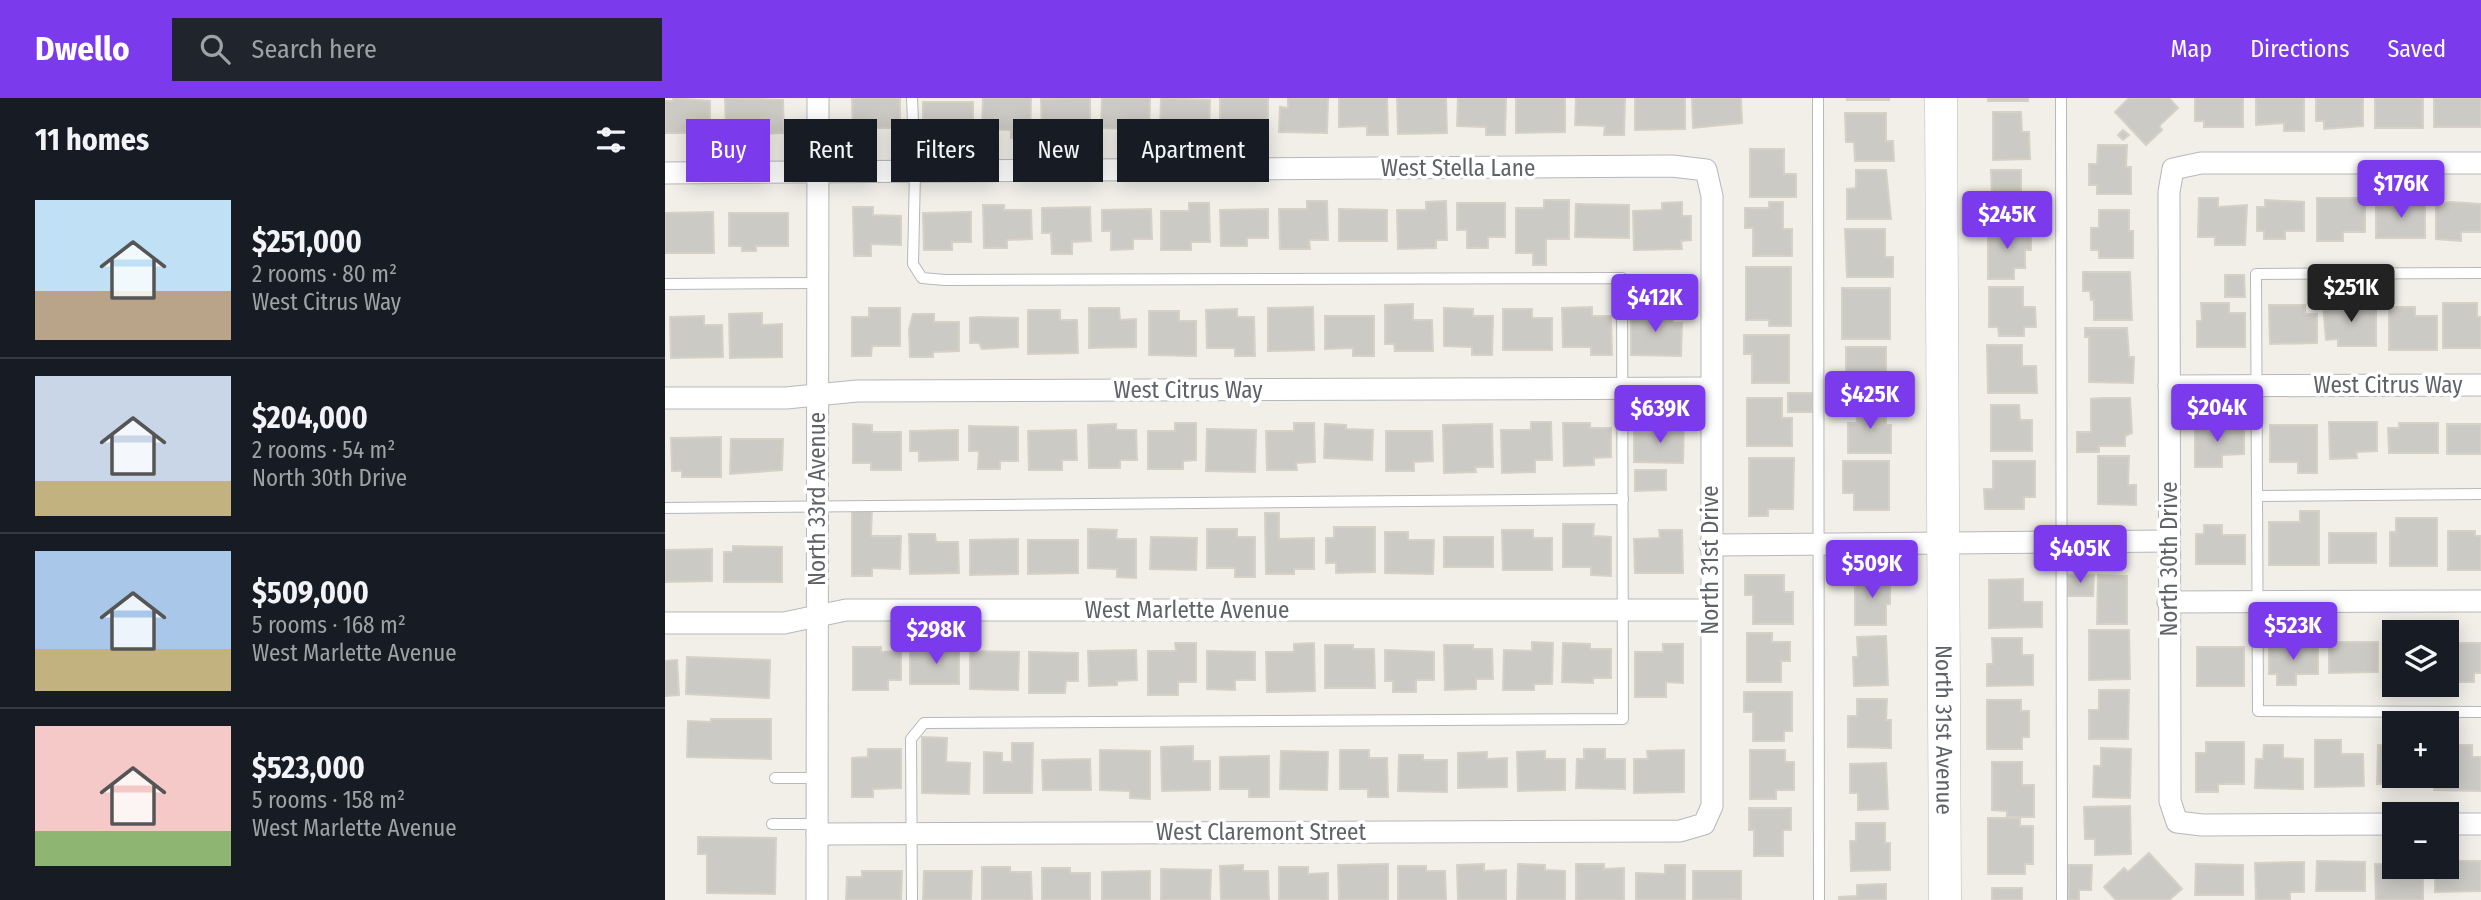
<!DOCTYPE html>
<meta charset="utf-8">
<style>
body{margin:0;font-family:"Fira Sans Condensed",sans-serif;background:#20242c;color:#f1f3f6;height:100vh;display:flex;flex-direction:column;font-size:26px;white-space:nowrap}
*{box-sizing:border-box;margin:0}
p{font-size:23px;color:#9ea1a6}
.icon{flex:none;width:38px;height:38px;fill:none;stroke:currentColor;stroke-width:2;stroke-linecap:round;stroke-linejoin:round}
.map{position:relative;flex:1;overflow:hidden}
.side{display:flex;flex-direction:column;background:#171b24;width:665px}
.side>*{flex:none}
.banner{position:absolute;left:21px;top:21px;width:665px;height:63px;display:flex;gap:14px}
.tools{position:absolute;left:1717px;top:522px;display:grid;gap:14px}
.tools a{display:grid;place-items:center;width:77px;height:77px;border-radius:0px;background:#171b24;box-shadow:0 4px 18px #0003;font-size:35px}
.price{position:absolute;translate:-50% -60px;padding:0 16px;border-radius:7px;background:#7c3aed;color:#fff;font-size:23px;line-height:46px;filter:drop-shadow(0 2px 4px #0008)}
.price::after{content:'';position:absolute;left:50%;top:42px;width:21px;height:16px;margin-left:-10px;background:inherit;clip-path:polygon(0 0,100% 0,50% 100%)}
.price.current{background:#222;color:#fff}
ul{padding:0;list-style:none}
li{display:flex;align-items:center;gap:21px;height:175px;padding:0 35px}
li+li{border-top:2px solid #363941}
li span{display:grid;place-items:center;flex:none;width:196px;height:140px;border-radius:0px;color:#555}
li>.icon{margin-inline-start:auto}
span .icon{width:84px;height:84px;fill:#fffc;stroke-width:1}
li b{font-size:30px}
h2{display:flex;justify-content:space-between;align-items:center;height:84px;padding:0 35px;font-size:30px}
.tag{padding:0 24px;border-radius:0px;background:#171b24;box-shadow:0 4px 18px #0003;font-size:24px;line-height:63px}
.tag.current{background:#7c3aed;color:#fff}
header{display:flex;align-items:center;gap:42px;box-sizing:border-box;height:98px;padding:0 35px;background:#7c3aed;color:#fff}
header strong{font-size:33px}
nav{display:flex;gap:38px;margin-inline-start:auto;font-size:24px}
.search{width:490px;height:63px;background:#20242c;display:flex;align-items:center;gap:18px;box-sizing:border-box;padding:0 24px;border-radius:0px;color:#9ea1a6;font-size:26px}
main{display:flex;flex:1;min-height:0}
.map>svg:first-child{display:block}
</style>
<header>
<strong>Dwello</strong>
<div class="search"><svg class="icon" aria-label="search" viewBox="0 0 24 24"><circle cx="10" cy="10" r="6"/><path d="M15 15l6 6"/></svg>Search here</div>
<nav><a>Map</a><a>Directions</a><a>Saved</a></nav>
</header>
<main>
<section class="side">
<h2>11 homes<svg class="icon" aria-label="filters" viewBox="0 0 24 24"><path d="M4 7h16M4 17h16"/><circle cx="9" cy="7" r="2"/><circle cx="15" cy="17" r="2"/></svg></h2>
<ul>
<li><span style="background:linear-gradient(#bfe0f5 65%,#b9a48a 0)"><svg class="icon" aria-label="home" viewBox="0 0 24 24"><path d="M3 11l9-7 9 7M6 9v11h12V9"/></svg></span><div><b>$251,000</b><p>2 rooms · 80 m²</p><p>West Citrus Way</p></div></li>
<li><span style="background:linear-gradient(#c9d6e8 75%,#c2b280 0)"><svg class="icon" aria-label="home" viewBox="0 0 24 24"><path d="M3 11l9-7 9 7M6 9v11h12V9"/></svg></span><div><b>$204,000</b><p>2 rooms · 54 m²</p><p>North 30th Drive</p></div></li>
<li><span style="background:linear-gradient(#a9c7e8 70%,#c2b280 0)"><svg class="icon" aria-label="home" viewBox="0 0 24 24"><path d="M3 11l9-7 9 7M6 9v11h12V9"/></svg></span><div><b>$509,000</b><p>5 rooms · 168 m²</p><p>West Marlette Avenue</p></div></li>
<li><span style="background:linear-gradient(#f6c9c9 75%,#8fb573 0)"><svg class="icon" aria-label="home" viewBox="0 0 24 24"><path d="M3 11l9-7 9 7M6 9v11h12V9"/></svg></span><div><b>$523,000</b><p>5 rooms · 158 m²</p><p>West Marlette Avenue</p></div></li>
</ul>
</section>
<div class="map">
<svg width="1816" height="802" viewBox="0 0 1816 802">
<rect width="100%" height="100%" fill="#f1efe8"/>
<!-- building -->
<g fill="#cccac5" stroke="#d6d1c6" stroke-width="2">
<path d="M8,0l37,3v32h-45v-32h8z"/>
<path d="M60,0l58,2 1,33 -58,2z"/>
<path d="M187,0h48v30h-28v8h-19z"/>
<path d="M318,0h48l-1,40h-19v-8l-29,-1z"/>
<path d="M425,0v33l-48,1 -1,-33z"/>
<path d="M437,0h48l-1,39 -20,-1v-7l-28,-1z"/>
<path d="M496,0l49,2 -1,33 -49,-2z"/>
<path d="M555,0h48v39l-20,-1v-8h-28z"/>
<path d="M623,0h40l-1,35 -48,-1 1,-25 8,1z"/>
<path d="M674,0h48l1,37h-21v-9l-28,1z"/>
<path d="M732,0h49l1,35 -49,1z"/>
<path d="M793,0h48l-1,37h-19v-8l-29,-1z"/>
<path d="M851,0h49v34l-49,1z"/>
<path d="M911,0h49l-1,37h-20l1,-9 -30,-1z"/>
<path d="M970,0h50v31l-50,1z"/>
<path d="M1027,0h49l1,25 -49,5z"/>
<rect x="1182" y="0" width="42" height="2"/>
<rect x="1323" y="0" width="40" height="3"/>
<path d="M1464,0h40l9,10 -19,18 3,4 -16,15 -31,-33z"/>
<path d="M1530,0h48v29h-39v-6h-9z"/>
<path d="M1591,0h48v33h-20v-8l-28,2z"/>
<path d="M1651,0h47v28l-39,3v-8h-8z"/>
<rect x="1710" y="0" width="48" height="30"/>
<rect x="1769" y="0" width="47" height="29"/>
<rect x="258" y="4" width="50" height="32"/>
<path d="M1328,14h28l1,20h7l1,27 -37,1z"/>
<path d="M1180,15h41v28h7l1,20h-39l-1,-19h-8z"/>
<path d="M1458,32l6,5 -6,5 -5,-5z"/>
<path d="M1433,47h29l-1,22h5v27h-34v-9h-8v-21h8z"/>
<path d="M1085,51h34v25h12v23h-46z"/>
<path d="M1191,72h30l5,49h-44v-30l9,-1z"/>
<path d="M1326,72h30v25h9v23h-43v-22h5z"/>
<path d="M1534,100h19v9l29,-2 -2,40h-30v-8h-17z"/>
<path d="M1652,100h48v34h-22v9h-26z"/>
<path d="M1724,101l36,2v37h-49v-32h10z"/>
<path d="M879,102h25v39h-23v26h-13v-12h-17v-45h28z"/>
<path d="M1600,102l39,2v29h-19v8h-21v-8h-7v-24h8z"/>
<path d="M642,103h20l1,39h-19l1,9h-30l-1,-40h28z"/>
<path d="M781,103l1,39h-11v8l-38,1 -1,-39h29v-8z"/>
<path d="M1017,104v14h9v24l-10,1 1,8 -48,1 -1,-39 29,-1v-7z"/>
<path d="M1104,104h14v27h9v27h-39v-28h-8v-20h24z"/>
<path d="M1787,104l29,2v28h-20v9l-25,-2v-35z"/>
<path d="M524,105h20l1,39h-19v8h-30v-39h28z"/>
<path d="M792,105h48v34h-17v11h-21v-18h-10z"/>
<path d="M911,106l53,1v33l-54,-1z"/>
<path d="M318,107h21v5h27l1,29 -25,1v8h-23z"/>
<path d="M188,109h20v8l28,1v29l-30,-1v12h-17z"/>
<path d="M425,109l1,34 -19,1v12h-20l-1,-21h-9v-25z"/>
<path d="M486,111l1,30h-19v10l-22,1v-19h-9v-21z"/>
<path d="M603,111v29h-21v8h-26l-1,-36z"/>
<path d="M674,111l48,1v31h-48z"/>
<path d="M1434,112h30v21h4v27h-34v-8h-8v-22h8z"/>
<path d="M48,114l1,41h-49v-40z"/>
<path d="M306,114v30h-19v8h-28l-1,-37z"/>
<path d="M64,115h59v33h-32v5h-14v-5h-13z"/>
<path d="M1323,129h43v23h-6v18h-11v11h-26z"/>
<path d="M1180,131h40v28h8v20h-46z"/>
<path d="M1081,169h45v59h-22v-6h-23z"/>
<path d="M1418,174h47l2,48h-38v-20h-3l-1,-9h-7z"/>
<path d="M1560,177h19l1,22h-20z"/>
<path d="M1324,189h34v20h12l1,20h-12v9h-25l-1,-9h-9z"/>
<rect x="1177" y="190" width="48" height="51"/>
<path d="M1536,205h28v10h16v34h-48v-26h5z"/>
<path d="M1778,205h34v14h4v31h-38z"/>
<path d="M748,206v16h19l1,31h-38l-1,-7h-9v-39z"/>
<path d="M1711,206v42h-38v-7l-12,1 -3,-35z"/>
<path d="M1604,207h36v9h12v29l-47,1z"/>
<path d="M648,209l1,43 -46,1v-43z"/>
<path d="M927,209v9h19l1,39h-21v-8h-28l-1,-39z"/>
<path d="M1724,209h26v9h22v34h-48z"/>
<path d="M204,210h31v38h-28l-1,10h-19v-39h17z"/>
<path d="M424,210h30l1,12 16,-1v28l-47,1z"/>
<path d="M779,210l29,1v7h20l-1,39h-20v-8l-28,-1z"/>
<path d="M572,211v8h17l1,39h-20v-8h-28l-1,-38z"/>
<path d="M838,211h29v9h20v32h-49z"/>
<path d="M363,212h32v10h17l1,33 -50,1z"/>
<path d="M484,213h30v10h17v35l-47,-1z"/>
<path d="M966,214h42v11h9l-1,33 -50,-1z"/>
<path d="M97,215v12l20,-1v33l-52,1 -1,-44z"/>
<path d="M248,216h21v8h25v29l-26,1v5h-23l-1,-28z"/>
<path d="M39,218v9h18l1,32 -52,1 -1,-41z"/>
<path d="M660,218h49v40h-21v-8l-28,1z"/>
<path d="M313,219l40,1v29l-36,2 -3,-6h-9v-25z"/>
<path d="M1420,230h42l2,29h5l-1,26 -44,-1v-45h-4z"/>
<path d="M1079,237h45v48h-37v-29h-8z"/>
<path d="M1322,247h35v21h14l1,27h-49z"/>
<path d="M1181,249h40v28h8v21h-65v-10h17z"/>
<rect x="1123" y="295" width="25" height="19"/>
<path d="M1082,300h35v20h10v28h-45z"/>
<path d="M1436,300h29l2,35 -7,3v10h-26v6h-22v-20h14v-33z"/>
<path d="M1221,306v21h5v28h-43v-30h9l-1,-18z"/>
<path d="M1326,307h28l1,15h12v31h-41z"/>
<path d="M866,324h20l1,38h-17v12l-33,1 -1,-43h30z"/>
<path d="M1664,324h48v29l-21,1 1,6 -27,1z"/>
<path d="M510,325h21v37l-13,1v8h-35v-38h27z"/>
<path d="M629,325h20l1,39 -19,1 1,7h-30l-1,-39h28z"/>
<path d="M898,325h27v5h21v29l-17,1v7l-30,1z"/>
<path d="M998,325h21l-1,40 -49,-1v-30h29z"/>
<path d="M1734,325h39v30h-49l-1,-25h11z"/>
<path d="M188,326l19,1v7h29v38h-30v-7h-18z"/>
<path d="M451,326v6h20l1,30h-17v8h-31l-1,-43z"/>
<path d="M660,326l21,1v4l27,1 -1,30 -48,-2z"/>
<path d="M827,326l1,43h-18l1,5 -32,1 -1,-48z"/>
<rect x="1782" y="326" width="34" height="30"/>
<path d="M1530,327h49v29l-22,1v12h-27z"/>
<path d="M1605,327h47v48h-19v-11h-28z"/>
<path d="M304,328l49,1v34h-18v8h-22l1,-18h-10z"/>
<path d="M542,331l49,1 -1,42 -49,-1z"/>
<path d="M293,332v30l-39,1v-10h-9v-20z"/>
<path d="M411,332l1,30h-15v10h-33l-1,-39z"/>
<path d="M721,333h46l1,30 -19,1v9h-28z"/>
<path d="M56,339v40h-39v-6h-10l-1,-33z"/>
<path d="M66,341h52l-1,31 -52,4z"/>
<path d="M1433,358h31l-1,29h8v20l-38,-1z"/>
<path d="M1084,360h45l-1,51h-25v7h-19z"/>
<path d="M1178,363h46v49h-35v-17h-11z"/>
<path d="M1328,363h42v36h-11v12h-39l-1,-20h9z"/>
<path d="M970,372h31v20l-31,1z"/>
<path d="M187,411h20l-1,27h30l-1,33 -28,-1v8h-20z"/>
<path d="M1635,413h19v54h-50v-43h31z"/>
<path d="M600,415h14v26l35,-1v31h-20v5h-28z"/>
<path d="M1731,420h41v48h-47v-34h6z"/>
<path d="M898,426h31l-1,12 18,1v39l-20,-1v-8h-28z"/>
<path d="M1539,427h18v10h23v29h-49v-30h8z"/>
<path d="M669,429h41v45l-39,1v-10h-10v-25h8z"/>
<path d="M423,431l29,1 -1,9h20v39l-19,-1v-8l-29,-1z"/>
<path d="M542,431h30v8h18v40h-20v-9h-28z"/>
<path d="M837,432h31v8h19v32h-49z"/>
<path d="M994,432h23l1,43h-48l-1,-34 26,-1z"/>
<path d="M1783,433h27v5h6v34h-33z"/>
<path d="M720,434h23v8h26l-1,34 -48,-1z"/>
<rect x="1664" y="435" width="47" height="30"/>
<path d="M244,436h26l1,8h22l1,31 -49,1z"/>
<path d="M486,439l46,1 -1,32 -46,-1z"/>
<rect x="779" y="439" width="49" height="30"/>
<path d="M353,441v35l-48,1v-35z"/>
<path d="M363,442h50v33l-50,1z"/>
<path d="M68,448l49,1v35h-58v-30h9z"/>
<path d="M47,451v32l-47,1v-32z"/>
<path d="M1080,477h39v17h9v32h-40v-29h-8z"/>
<path d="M1402,477h27l-1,21h-26z"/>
<path d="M1433,477l29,1v48h-30z"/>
<path d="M1190,479h35v27h-4v21h-31z"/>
<path d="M1358,481v23h19v25l-53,1v-48z"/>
<path d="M1424,532h40l1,49 -41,1z"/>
<path d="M1082,535h25v9h18v19h-9v21h-34z"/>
<path d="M1221,538l2,49 -34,1 -1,-29h5l-1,-20z"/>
<path d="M1327,540h30v17h11v30l-46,1v-22h6z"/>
<rect x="1723" y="543" width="6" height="30"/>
<path d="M867,544l21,1 -1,41h-18v6h-31l1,-40 28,1z"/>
<path d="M1664,544h49v30l-49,1z"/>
<path d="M510,545h21v39h-18v13h-30v-44h28z"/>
<path d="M649,545l1,48 -48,1 -1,-40h28v-8z"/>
<path d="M898,545l27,1v5h21v29h-18v5l-31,-1z"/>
<path d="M1783,545h33v30h-7v9h-18v-9h-8z"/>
<path d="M998,546h20v39l-17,-1v15h-31v-45h28z"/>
<path d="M273,547l21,1v38h-49v-32h28z"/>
<path d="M660,547h28v4h21l1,39h-50z"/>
<path d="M779,547h29v4h19l1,30h-17v10l-31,1z"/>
<path d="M1604,547h49v29h-22v11h-19v-11h-8z"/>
<path d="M188,549h28v5l20,-1v29h-13v10h-35z"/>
<rect x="1532" y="549" width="47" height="39"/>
<path d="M471,552l1,30 -20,1v4l-28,1 -1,-35z"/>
<path d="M720,552l49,2v28h-18v12h-23v-11h-8z"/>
<path d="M305,553l49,1 -1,38 -48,-1z"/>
<path d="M542,553l48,1v28h-20v10l-28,-1z"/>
<path d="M364,554l49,1v28h-12l-1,12h-36z"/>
<path d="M22,559l83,3 -1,38 -83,-4z"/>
<path d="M12,562l2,35 -14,1v-35z"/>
<path d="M1434,592h30l-1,49h-39v-29h10z"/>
<path d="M1079,594h48v39h-8v10h-31v-29h-9z"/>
<path d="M1192,601h30l-1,21h5v28l-43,-1v-31h9z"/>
<path d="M1322,602h34v11h8v26h-7v12h-35z"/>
<path d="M46,621h60v40l-84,-2 1,-36 23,1z"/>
<path d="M257,639l25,1 -1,24 24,1 -1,31 -47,-1z"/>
<path d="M1650,642h26v14h22l1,32 -49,1z"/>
<path d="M1541,644h38v42h-26v8h-22v-39h10z"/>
<path d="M347,645h21l-1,50h-48v-41l18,1v9h10z"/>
<path d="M1599,647h19v13l20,1v30l-48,-1 1,-29h7z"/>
<path d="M1713,647l16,1v29h30v10l-47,-1z"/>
<path d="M1782,647h25v12h9v34l-47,-1v-15h13z"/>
<path d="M528,648v15h17v29l-48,1 -1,-44z"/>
<path d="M1436,650l30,1 -1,49 -37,-1 1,-31h7z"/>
<path d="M203,651h33v39l-28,1v8h-21v-39l16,-1z"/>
<path d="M919,651h21v10h20v30l-49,-1 1,-29h7z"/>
<path d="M435,652l50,1v48l-20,-1v-7l-30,-1z"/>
<path d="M675,652h29v8h18l1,39h-20v-8h-28z"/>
<path d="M1019,652v42l-50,1v-34h14l-1,-8z"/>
<path d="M1085,652h35v12h9v28h-18v9h-26z"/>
<path d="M616,653l47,1 -1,38 -47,-1z"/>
<path d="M880,653v8h20v31l-47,1 -1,-39z"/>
<path d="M822,654v7l20,-1v29l-49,1v-35z"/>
<path d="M734,657h24v5h24v32l-49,-1z"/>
<path d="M604,658v41h-20v-8h-29v-32z"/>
<path d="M425,661l1,31h-48l-1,-30z"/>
<path d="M1327,664h30v23h12v32h-27v-6l-15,-1z"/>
<path d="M1221,665l2,46 -30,1v-17h-8v-29z"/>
<path d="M1465,708l1,48 -36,1v-16h-10l-1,-32z"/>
<path d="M1084,710h42v22h-8v26h-29v-26h-5z"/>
<path d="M1323,720h32v8h13v38h-8v10h-37z"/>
<path d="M1191,725h29v20h5v27l-39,1 -1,-30h6z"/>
<path d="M33,739l78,1 -1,56 -68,-1v-39h-9z"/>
<path d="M1484,755l33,36 -13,11h-53l-12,-13 20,-19 4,4z"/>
<path d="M1652,763l48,1v29h-49z"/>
<path d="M1782,763h34v30l-46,1v-26h12z"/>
<path d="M1639,764v30h-14v8h-34l-1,-37z"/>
<path d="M723,766v36h-49l-1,-35z"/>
<path d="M819,766v7l22,-1v30h-48l-1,-35z"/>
<path d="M853,766l27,1v5l20,1v29h-48z"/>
<path d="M911,766h28v5l20,-1v32h-48z"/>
<path d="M1531,766l47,1v30h-48z"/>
<path d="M1710,766l48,2v34h-47z"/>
<path d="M578,767v6h25l1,29h-48l-1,-34z"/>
<path d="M1000,767h20v35h-49v-27l29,1z"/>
<path d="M1404,767h23l-1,25h-12v10h-11z"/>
<path d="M733,768h28v5h19l1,29h-48z"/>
<path d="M317,769h28v5h21l1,28h-50z"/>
<path d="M614,769h29v7l20,-1v27h-49z"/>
<path d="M377,770h28v5h20v27h-48z"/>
<path d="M496,771l50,1 -1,30h-49z"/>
<path d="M197,773h40l-1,29h-55l1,-23h15z"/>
<path d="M259,773h48l-1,29h-48z"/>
<path d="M485,773v29h-48v-28z"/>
<path d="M1028,773h48v28l-48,1z"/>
<path d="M1221,786v16h-47v-3l18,-1v-11z"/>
<rect x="1327" y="790" width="30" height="12"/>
</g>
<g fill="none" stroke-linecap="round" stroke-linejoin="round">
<defs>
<g id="lane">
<path d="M247,0l3,73 -2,93 9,14 23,2 677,-2 1,441 -699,4 -13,16 1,161"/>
<path d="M1153,0l1,802"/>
<path d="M1396,0l1,802"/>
<path d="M1816,175l-225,1 2,437 223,1"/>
<path d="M0,186l154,-1"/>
<path d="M1592,398l224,-2"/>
<path d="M0,410l958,-9"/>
<path d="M110,680h42"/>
<path d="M107,726h45"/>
</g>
<g id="street">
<path d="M0,75l1007,-7 34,4 6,26v610l-8,18 -24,7 -863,3"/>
<path d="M1504,288l312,-1"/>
<path d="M0,300h121l71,-7 854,-3"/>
<path d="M1045,447l458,-4"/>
<path d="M1503,504l313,-1"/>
<path d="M0,525h119l62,-13h864"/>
<path d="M1729,726l-192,1 -25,-3 -7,-21 -1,-609 4,-23 28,-6h280"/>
<path d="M1782,726h34"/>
<path d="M152,802l1,-802"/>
</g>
<g id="secondary">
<path id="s1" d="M1276,0l4,802"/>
</g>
</defs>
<!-- lane casing -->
<use href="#lane" stroke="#b5b8bc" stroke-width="12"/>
<!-- street casing -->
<use href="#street" stroke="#b5b8bc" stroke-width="23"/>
<!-- secondary casing -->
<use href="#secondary" stroke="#b6babf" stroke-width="33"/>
<!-- lane -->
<use href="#lane" stroke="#fff" stroke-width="10"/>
<!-- street -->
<use href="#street" stroke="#fff" stroke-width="21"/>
<!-- secondary -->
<use href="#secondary" stroke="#fff" stroke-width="32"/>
</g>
<g text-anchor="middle" stroke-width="7" stroke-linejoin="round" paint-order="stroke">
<!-- street labels -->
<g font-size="23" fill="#5f6368" stroke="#fff">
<text x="793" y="78">West Stella Lane</text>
<text x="1723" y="295">West Citrus Way</text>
<text x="523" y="300">West Citrus Way</text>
<text transform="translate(152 401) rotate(-90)" y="8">North 33rd Avenue</text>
<text transform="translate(1504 461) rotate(-90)" y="8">North 30th Drive</text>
<text transform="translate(1045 462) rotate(-90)" y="8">North 31st Drive</text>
<text x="522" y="520">West Marlette Avenue</text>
<text dy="8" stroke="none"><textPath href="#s1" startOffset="632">North 31st Avenue</textPath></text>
<text x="596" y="742">West Claremont Street</text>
</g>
</g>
</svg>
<div class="tools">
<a><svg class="icon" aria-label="layers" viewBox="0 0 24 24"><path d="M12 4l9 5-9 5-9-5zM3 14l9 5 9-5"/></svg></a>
<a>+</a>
<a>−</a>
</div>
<b class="price" style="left:1736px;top:122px">$176K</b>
<b class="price" style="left:1342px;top:153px">$245K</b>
<b class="price current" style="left:1686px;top:226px">$251K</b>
<b class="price" style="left:990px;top:236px">$412K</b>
<b class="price" style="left:1205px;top:333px">$425K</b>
<b class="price" style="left:1552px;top:346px">$204K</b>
<b class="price" style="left:995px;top:347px">$639K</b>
<b class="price" style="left:1415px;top:487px">$405K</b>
<b class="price" style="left:1207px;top:502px">$509K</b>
<b class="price" style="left:1628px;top:564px">$523K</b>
<b class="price" style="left:271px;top:568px">$298K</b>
<div class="banner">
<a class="tag current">Buy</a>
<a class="tag">Rent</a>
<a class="tag">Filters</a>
<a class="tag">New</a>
<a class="tag">Apartment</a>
</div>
</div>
</main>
